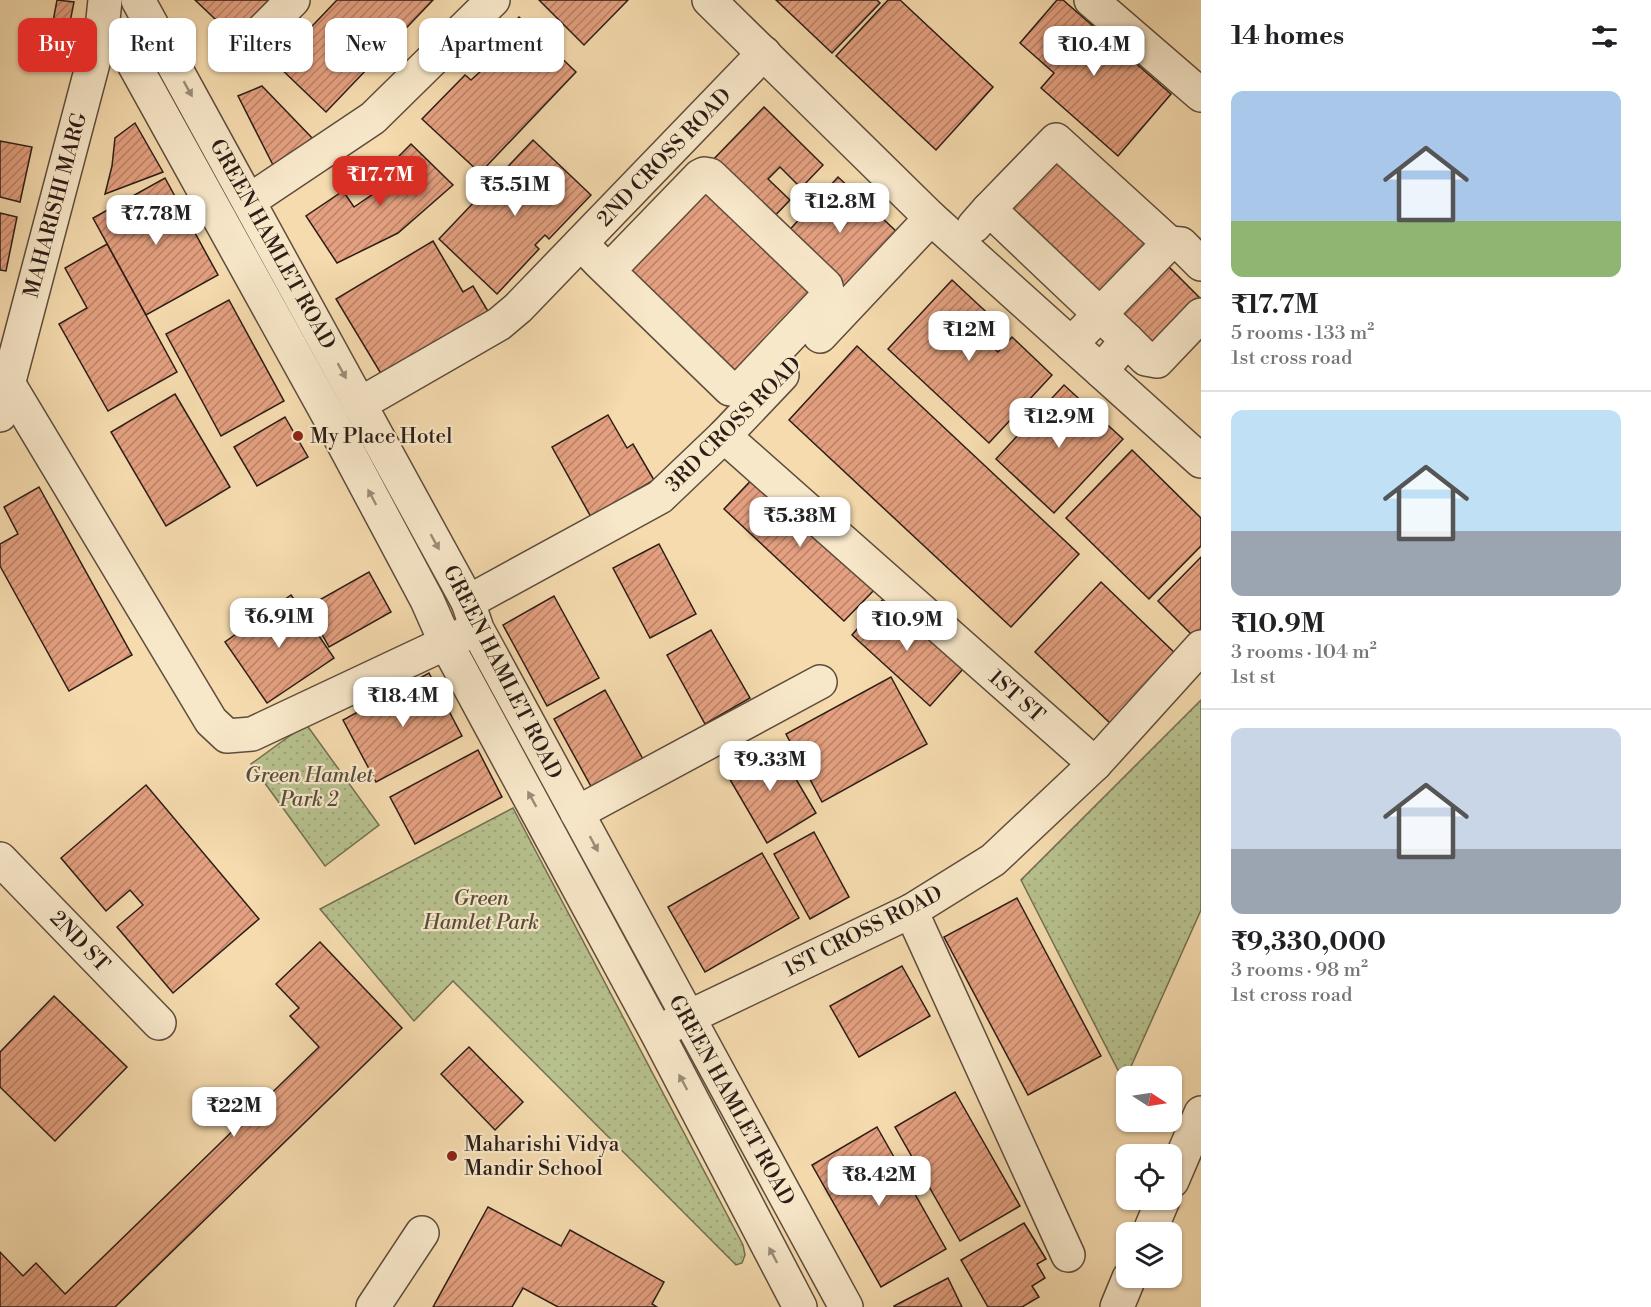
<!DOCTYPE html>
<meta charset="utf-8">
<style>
body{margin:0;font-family:"Libre Bodoni",serif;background:#f2f2f2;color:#202124;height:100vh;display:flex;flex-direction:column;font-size:22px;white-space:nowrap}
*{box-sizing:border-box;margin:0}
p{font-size:20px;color:#757577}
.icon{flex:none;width:33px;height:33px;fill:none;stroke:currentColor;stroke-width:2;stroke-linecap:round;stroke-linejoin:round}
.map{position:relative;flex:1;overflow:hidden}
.drawer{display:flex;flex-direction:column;background:#fff;width:450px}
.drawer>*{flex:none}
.guide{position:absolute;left:18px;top:18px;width:570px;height:54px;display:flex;gap:12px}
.needle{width:39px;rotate:102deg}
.buttons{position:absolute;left:1116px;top:1066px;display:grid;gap:12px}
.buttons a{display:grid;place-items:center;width:66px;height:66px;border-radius:12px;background:#fff;box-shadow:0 2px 4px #0004;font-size:30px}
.price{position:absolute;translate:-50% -51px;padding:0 14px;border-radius:12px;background:#fff;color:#222;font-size:20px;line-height:39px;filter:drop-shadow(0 2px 3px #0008)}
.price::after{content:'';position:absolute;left:50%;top:36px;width:18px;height:14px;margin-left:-9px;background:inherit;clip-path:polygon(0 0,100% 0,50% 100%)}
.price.current{background:#d93025;color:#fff}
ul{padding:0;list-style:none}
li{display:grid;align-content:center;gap:12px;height:318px;padding:0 30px}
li+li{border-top:2px solid #e0e0e0}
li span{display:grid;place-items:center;height:186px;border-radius:12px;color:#555}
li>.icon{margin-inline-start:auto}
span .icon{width:108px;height:108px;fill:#fffc;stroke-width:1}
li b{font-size:26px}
h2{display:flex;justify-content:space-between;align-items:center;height:72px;padding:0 30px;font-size:26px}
.pill{padding:0 21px;border-radius:12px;background:#fff;box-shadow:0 2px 4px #0004;font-size:21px;line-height:54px}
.pill.current{background:#d93025;color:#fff}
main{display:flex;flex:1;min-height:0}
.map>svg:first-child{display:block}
</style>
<main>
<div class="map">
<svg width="1201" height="1307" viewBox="0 0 1201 1307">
<defs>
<pattern id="park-dots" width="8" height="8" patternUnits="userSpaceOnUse" patternTransform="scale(1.5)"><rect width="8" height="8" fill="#b7c18e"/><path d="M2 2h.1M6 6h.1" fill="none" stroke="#9ea57a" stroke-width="1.8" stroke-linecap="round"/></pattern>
<pattern id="building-hatch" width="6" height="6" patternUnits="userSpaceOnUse" patternTransform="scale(1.5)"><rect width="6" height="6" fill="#e4a080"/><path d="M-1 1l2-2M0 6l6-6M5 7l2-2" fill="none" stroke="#b98268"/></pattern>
</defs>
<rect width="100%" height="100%" fill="#f5dbae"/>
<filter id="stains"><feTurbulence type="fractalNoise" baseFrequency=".00333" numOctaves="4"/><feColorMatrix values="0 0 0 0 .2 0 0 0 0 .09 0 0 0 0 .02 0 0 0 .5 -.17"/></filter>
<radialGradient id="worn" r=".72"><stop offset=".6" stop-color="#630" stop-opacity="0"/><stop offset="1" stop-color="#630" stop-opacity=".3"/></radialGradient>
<!-- park -->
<g fill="url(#park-dots)" stroke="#726f52" stroke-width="1.5">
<path d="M1201,700v210l-77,172 -103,-202z"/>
<path d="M306,724l73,101 -54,41 -74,-102z"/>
<path d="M513,808l230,437 2,10 -3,8 -6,2 -283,-284 -39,40 -94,-112z"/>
</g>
<!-- building -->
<g fill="url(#building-hatch)" stroke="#2c1d17" stroke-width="1.5">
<path d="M57,0l17,2 -12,61 -16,-4z"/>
<path d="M195,0h74l-35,37z"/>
<path d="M337,0h96l-107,112 -50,-48z"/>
<path d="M539,0h89l-44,45z"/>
<path d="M776,0h101l3,3 -48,50z"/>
<path d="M888,0h12l93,87 -57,63 -100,-94z"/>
<path d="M1057,0h6l108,94 -53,62 -77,-68 13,-15 -34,-30z"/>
<path d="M519,17l57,55 -96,101 -58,-54 43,-44 6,5 11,-10 -7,-6z"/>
<path d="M262,86l54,56 -43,23 -35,-69z"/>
<path d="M764,107l59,58 -22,23 -21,-21 -12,12 22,21 -22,23 -60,-58z"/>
<path d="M135,123l28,49 -58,22 7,-28 3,-28z"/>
<path d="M533,140l58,55 -42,44 -4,-4 -10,10 4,4 -42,45 -58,-55z"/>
<path d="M0,141l32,6 -12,55 -20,-5z"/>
<path d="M411,144l42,41 -55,48 -61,30 -31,-47 37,-25 11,16 35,-24 -7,-10z"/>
<path d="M1056,146l99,94 -55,59 -99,-94z"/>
<path d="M838,177l58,54 -55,60 -58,-54z"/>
<path d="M165,178l53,97 -72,40 -53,-97z"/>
<path d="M704,179l120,114 -84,90 -121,-114z"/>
<path d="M0,213l17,4 -11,54 -6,-1z"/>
<path d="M433,241l30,51 10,-6 16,27 -106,64 -47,-78z"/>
<path d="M107,244l70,128 -69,39 -49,-87 28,-16 -22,-40z"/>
<path d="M1161,259l40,40v6l-50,52 -44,-42z"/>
<path d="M952,280l45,42 -14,16 15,14 14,-15 40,38 -63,68 -101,-94z"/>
<path d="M229,300l55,101 -63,35 -55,-102z"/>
<path d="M857,346l222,208 -68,73 -222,-207z"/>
<path d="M1064,385l59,54 -69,74 -58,-54z"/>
<path d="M175,394l55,93 -64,39 -55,-94z"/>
<path d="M608,415l19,33 6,-4 21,36 -63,37 -39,-70z"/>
<path d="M285,417l23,40 -51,29 -23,-39z"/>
<path d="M1132,450l69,68v28l-52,53 -83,-81z"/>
<path d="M757,474l120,113 -33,34 -120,-112z"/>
<path d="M39,487l93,168 -63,36 -69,-125v-22l18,-10 -14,-27z"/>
<path d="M659,544l37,70 -46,24 -37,-70z"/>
<path d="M1201,557v72l-7,8 -36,-36z"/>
<path d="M369,572l22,40 -62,35 -22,-40z"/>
<path d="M1101,582l76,73 -65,70 -77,-73z"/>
<path d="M291,595l43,63 -67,45 -42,-61z"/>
<path d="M554,596l45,82 -52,28 -44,-81z"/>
<path d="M884,598l79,71 -33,37 -78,-71z"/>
<path d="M711,630l39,68 -45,26 -38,-69z"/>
<path d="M429,673l33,63 -86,46 -33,-62z"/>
<path d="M891,677l36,67 -105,58 -36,-68z"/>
<path d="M605,690l39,71 -51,29 -39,-71z"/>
<path d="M774,742l42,71 -49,30 -42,-72z"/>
<path d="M478,750l24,47 -87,47 -25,-47z"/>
<path d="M146,785l113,134 -86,74 -56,-66 26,-22 -13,-15 -24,21 -45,-53z"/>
<path d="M814,832l35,65 -39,22 -36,-65z"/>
<path d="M762,853l37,65 -94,54 -37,-65z"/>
<path d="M1017,898l84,158 -73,39 -84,-158z"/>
<path d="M320,942l82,86 -287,279h-115v-55l23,24 13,-13 29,31 254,-247 -29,-31 9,-8 -23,-24z"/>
<path d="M902,966l28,50 -71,41 -29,-51z"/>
<path d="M54,996l73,71 -72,74 -55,-54v-35z"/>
<path d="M469,1047l54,55 -28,28 -54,-56z"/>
<path d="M955,1092l65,114 -60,35 -65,-114z"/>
<path d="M877,1127l69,122 -65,38 -69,-122z"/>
<path d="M488,1207l73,39 9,-16 94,52 -12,22 5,3h-99l-35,-19 -11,19h-79z"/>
<path d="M1024,1223l22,36 -9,5 8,14 -13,8 7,11 -17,10h-34l-27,-47z"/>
<path d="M948,1278l14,29h-68v-1z"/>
</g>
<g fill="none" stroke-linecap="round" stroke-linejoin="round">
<defs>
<g id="minor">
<path d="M138,0l330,602 9,27 369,678"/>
<path d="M709,0l222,218 270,243"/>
<path d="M1091,0l110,95"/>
<path d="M242,51l51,-51"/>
<path d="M129,55l202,365 96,180 19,43 211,390 143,274"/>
<path d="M249,201l124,-83 120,-118"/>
<path d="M989,209l67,-69 113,103 -98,101"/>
<path d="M974,226l15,-17 138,131 -26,31"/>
<path d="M581,243l18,19 131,127h6l6,-2 86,-91 -2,-10 -116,-111 -6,-1 -4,2 -91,94"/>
<path d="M1169,243l12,1 20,20"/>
<path d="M820,336l111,-118"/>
<path d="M1127,340l19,19 11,2 44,-46"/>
<path d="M8,383l203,338 16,15 25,-2 215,-101"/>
<path d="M360,404l139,-80 19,-16 246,-255"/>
<path d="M0,415l102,-386 3,-29"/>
<path d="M724,436l371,328"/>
<path d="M468,602l192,-105 64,-61 58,-61"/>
<path d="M577,813l243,-131"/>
<path d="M0,859l159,164"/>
<path d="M911,911l157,344"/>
<path d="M668,1027l243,-116 82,-51 102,-96 106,-117"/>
<path d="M1172,1181l29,-68"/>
<path d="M1149,1233l14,-33"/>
<path d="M373,1307l49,-74"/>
<path d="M1117,1307l12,-29"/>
</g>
</defs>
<!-- minor casing -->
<use href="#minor" stroke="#5e4c3d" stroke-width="36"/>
<!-- minor -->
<use href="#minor" stroke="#f8e8ca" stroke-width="33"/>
</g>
<!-- one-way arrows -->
<defs><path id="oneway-solid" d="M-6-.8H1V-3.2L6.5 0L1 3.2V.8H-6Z" transform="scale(1.5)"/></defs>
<g fill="#9c8d79">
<use href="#oneway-solid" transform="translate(188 89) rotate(61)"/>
<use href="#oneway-solid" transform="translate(342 371) rotate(61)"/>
<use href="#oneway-solid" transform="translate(372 497) rotate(-118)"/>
<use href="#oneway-solid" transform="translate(435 542) rotate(61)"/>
<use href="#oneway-solid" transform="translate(532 799) rotate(-119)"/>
<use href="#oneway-solid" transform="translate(594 844) rotate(62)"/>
<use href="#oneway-solid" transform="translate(683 1082) rotate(-118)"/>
<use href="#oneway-solid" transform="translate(773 1255) rotate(-118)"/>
</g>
<!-- markers -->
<g fill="#8f2418" stroke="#f8e8ca" stroke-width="2">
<circle cx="298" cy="436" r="6"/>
<circle cx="452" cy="1156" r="6"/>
</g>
<g text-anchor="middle" stroke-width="4.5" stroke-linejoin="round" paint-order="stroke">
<!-- street labels -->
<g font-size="21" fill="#2c1d17" stroke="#f8e8ca">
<text transform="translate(664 157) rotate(-46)" y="7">2ND CROSS ROAD</text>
<text transform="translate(55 205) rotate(-75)" y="7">MAHARISHI MARG</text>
<text transform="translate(273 244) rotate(61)" y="7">GREEN HAMLET ROAD</text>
<text transform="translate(733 424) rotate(-45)" y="7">3RD CROSS ROAD</text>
<text transform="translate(503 672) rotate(63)" y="7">GREEN HAMLET ROAD</text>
<text transform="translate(1017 696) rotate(42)" y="7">1ST ST</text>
<text transform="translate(863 931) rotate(-27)" y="7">1ST CROSS ROAD</text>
<text transform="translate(80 941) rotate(46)" y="7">2ND ST</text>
<text transform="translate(732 1100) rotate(61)" y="7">GREEN HAMLET ROAD</text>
</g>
<!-- poi labels -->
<g font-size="21" fill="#2c1d17" stroke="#f8e8ca" text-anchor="start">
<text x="310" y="443">My Place Hotel</text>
<text x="464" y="1151">Maharishi Vidya<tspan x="464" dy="24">Mandir School</tspan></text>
</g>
<!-- park labels -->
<g font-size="21" font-style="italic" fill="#564e3b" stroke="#f8e8ca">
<text x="309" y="782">Green Hamlet<tspan x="309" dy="24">Park 2</tspan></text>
<text x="481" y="905">Green<tspan x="481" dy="24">Hamlet Park</tspan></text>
</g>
</g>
<rect width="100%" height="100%" filter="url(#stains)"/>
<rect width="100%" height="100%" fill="url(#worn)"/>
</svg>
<div class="buttons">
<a><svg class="needle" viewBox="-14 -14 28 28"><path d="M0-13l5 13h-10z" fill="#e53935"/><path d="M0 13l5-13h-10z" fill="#757577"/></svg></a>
<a><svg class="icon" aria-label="locate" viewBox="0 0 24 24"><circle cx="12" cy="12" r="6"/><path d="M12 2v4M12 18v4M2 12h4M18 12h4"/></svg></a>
<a><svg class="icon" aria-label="layers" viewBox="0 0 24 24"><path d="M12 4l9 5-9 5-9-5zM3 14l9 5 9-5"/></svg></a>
</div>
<b class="price" style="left:1094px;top:77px">₹10.4M</b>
<b class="price current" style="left:380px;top:207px">₹17.7M</b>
<b class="price" style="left:515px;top:217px">₹5.51M</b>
<b class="price" style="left:840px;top:234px">₹12.8M</b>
<b class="price" style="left:156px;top:246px">₹7.78M</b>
<b class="price" style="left:969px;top:362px">₹12M</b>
<b class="price" style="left:1059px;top:449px">₹12.9M</b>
<b class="price" style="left:800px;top:548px">₹5.38M</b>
<b class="price" style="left:279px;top:649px">₹6.91M</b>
<b class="price" style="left:907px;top:652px">₹10.9M</b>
<b class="price" style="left:403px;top:728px">₹18.4M</b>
<b class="price" style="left:770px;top:792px">₹9.33M</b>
<b class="price" style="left:234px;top:1138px">₹22M</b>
<b class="price" style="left:879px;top:1207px">₹8.42M</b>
<div class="guide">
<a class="pill current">Buy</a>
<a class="pill">Rent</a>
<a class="pill">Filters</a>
<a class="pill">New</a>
<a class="pill">Apartment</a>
</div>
</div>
<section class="drawer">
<h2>14 homes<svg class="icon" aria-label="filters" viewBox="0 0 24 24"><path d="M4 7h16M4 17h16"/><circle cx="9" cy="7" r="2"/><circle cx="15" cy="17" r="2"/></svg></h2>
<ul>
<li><span style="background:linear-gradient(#a9c7e8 70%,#8fb573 0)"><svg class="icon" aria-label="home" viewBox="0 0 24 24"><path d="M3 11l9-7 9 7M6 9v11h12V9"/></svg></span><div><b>₹17.7M</b><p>5 rooms · 133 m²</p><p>1st cross road</p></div></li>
<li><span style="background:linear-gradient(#bfe0f5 65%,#9aa5b1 0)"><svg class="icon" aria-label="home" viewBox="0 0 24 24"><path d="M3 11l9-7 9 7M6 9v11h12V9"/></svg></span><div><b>₹10.9M</b><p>3 rooms · 104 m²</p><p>1st st</p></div></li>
<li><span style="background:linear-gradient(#c9d6e8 65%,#9aa5b1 0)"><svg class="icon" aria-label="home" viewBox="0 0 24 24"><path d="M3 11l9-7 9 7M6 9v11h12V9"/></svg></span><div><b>₹9,330,000</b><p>3 rooms · 98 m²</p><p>1st cross road</p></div></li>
</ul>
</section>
</main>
